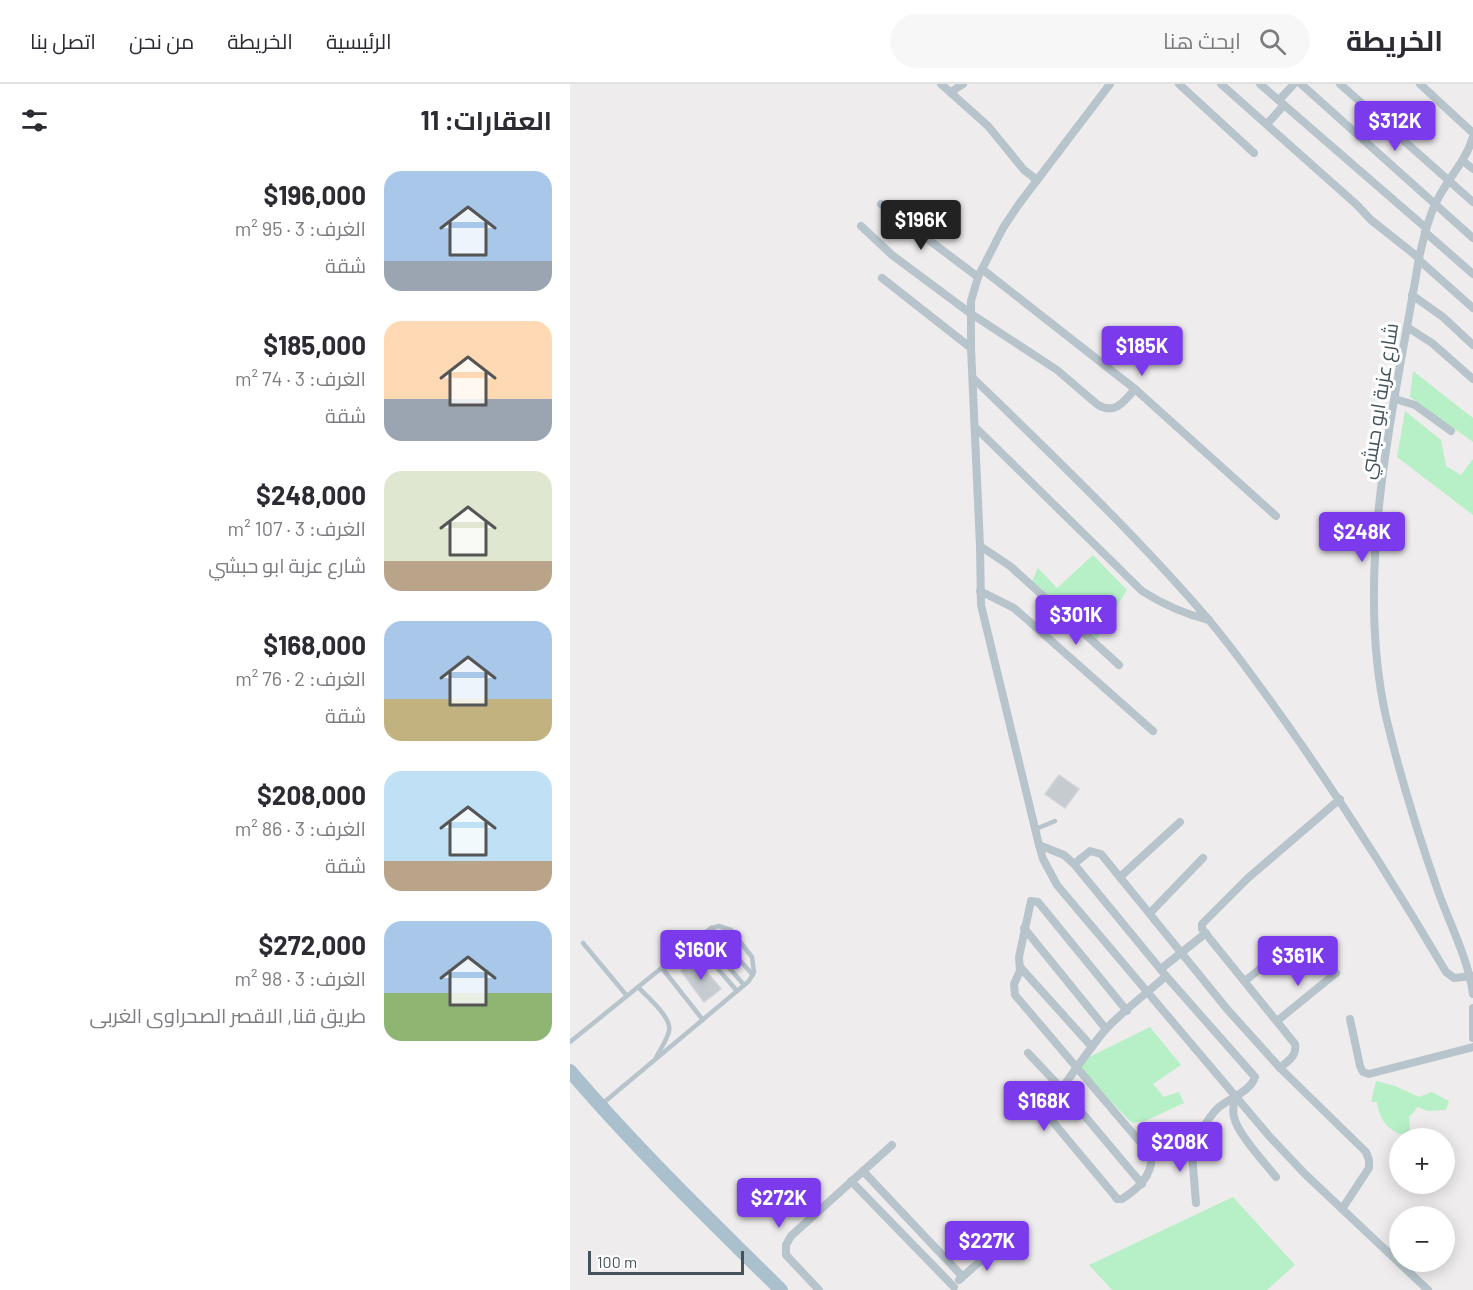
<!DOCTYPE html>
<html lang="ar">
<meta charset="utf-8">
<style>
body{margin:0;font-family:Barlow,Cairo,sans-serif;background:#f7f7f7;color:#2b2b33;direction:rtl;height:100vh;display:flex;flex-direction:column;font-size:22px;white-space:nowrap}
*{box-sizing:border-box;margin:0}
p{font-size:20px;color:#7c7c81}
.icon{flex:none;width:33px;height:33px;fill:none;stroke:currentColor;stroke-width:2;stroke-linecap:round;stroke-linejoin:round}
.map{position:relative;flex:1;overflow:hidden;direction:ltr}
.drawer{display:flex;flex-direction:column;background:#fff;width:570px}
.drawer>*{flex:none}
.tools{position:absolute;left:819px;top:1044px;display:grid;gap:12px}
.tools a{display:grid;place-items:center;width:66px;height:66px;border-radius:50%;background:#fff;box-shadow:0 3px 15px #0003;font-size:30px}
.scale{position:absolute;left:18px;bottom:15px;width:156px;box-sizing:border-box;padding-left:6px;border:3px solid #44535b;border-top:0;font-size:16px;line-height:21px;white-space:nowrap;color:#44535b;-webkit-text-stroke:4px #fff;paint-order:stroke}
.price{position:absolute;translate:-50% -51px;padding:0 14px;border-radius:6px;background:#7c3aed;color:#fff;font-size:20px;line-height:39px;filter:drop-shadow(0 2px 3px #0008)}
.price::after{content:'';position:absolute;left:50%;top:36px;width:18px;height:14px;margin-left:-9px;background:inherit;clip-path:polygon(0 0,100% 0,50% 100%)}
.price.selected{background:#222;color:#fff}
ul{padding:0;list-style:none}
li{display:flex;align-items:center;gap:18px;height:150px;padding:0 18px}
li span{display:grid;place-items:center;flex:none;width:168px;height:120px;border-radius:18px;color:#555}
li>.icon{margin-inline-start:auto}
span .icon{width:72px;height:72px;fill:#fffc;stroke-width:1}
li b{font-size:26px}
h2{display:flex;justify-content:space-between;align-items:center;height:72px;padding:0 18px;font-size:26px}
header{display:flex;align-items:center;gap:36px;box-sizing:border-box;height:84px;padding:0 30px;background:#fff;border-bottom:2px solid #e1e1e2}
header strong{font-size:28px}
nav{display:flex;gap:33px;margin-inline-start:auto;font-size:21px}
.search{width:420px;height:54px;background:#f7f7f7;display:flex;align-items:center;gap:15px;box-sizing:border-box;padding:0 21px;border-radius:33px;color:#7c7c81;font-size:22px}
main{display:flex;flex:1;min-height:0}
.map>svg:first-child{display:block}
</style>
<header>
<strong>الخريطة</strong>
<div class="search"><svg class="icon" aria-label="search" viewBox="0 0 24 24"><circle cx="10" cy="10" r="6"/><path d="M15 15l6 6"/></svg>ابحث هنا</div>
<nav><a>الرئيسية</a><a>الخريطة</a><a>من نحن</a><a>اتصل بنا</a></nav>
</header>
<main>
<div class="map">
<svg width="903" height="1206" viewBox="0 0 903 1206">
<rect width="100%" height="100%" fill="#efeced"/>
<!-- green -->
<g fill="#b7f0c6">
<path d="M843,287l60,47v24l-63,-45z"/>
<path d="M835,327l36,29 5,26 15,9 12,-16v56l-76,-58z"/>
<path d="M523,471l34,35 -31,50 -64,-59 6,-13 19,20z"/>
<path d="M580,943l31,38 -28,19 11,13 15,-5 5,11 -39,18 -13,2 -57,-59z"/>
<path d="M806,997l19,5 24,11 13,-5 17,9 -3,9 -19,1 -9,-4 -9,10 1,14 -2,4c-18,-1 -29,-15 -31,-33h-6z"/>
<path d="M663,1113l62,68 -28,25h-155l-23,-25z"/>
</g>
<!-- building -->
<g fill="#c6cbd0" stroke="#d0d4d9" stroke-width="1.5">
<path d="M489,691l20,14 -14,19 -20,-14z"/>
<path d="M126,875l25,30 -17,13 -23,-31z"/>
</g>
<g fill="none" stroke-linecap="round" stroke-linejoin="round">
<!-- service -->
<g stroke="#b7c4cb" stroke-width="4.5">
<path d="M466,745l19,-8"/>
<path d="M141,844l42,47"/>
<path d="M132,852l42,49"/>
<path d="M124,857l43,50"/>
<path d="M13,859l44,53"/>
<path d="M92,884l41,52"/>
<path d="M68,903c9,10 34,30 31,44 -2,9 -9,18 -13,27"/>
<path d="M0,958l141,-114 8,-2 12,4 21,27 2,15 -5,9 -147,123"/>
</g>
<!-- minor -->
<g stroke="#b7c4cb" stroke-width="8">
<path d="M371,0l47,42 36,44 13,10"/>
<path d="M540,0l-91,120 -16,24 -25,49 -7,24v47l9,198 1,59 58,240 4,14 14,26 212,251 36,38 123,116"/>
<path d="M609,0l75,69"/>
<path d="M651,0l136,121 14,15 48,38"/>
<path d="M690,0l166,144"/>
<path d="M731,0l172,154"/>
<path d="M770,0l133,118"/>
<path d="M850,0l53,49"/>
<path d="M381,8l12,-8"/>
<path d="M709,16l15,-16"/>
<path d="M697,40l17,-19"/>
<path d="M903,53c-8,25 -21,36 -33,58 -11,19 -16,41 -21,63 -24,147 -66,311 -33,459 14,59 32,117 52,174 11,31 31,70 35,103"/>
<path d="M893,77l10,8"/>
<path d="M311,120l97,73"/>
<path d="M291,142l31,29 78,58 87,57 41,35c18,10 26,-4 37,-16"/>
<path d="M855,148l48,42"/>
<path d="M849,176l54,48"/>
<path d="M412,185l153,120 141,127"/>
<path d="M312,194l89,70"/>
<path d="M842,211l31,22 30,28"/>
<path d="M837,243l25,16 41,36"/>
<path d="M403,294c80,78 162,156 235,241 28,33 53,69 79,105 57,81 109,163 159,248l8,6 19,-2"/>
<path d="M825,315l20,6 36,26"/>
<path d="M405,343l167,164c22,14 42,23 67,29"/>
<path d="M410,462l30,20 109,99"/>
<path d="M410,507l34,17 139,123"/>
<path d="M469,761l25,10 10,9 92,112 89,101c-5,15 -25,21 -36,30 -11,9 -16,25 -27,33 -11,8 -27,12 -40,16"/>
<path d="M504,780l16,-13 11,3 126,155 53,59 86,84 3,8v8l-27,41"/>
<path d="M550,793l60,-55"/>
<path d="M580,829l53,-55"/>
<path d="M454,844l82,101"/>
<path d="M451,884l71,79"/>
<path d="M592,884l44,-35"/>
<path d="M675,897l42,-34"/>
<path d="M903,924v30"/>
<path d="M557,927l-89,-109 -7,-1 -12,56 1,14 -6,13 1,11 137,161c-1,21 -13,32 -30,43h-5l-3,-4 -61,-73c-2,-4 -4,-8 -3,-13 1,-8 48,-71 56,-80 18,-19 41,-36 60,-53"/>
<path d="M780,935l10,47 3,6 6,2 104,-27"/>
<path d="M707,937l59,-48"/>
<path d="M458,969l34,36 80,95"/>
<path d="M710,984c8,-7 17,-12 15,-24l-93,-115v-5l46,-46 92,-79"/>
<path d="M665,1013c-1,7 -3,13 -1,20 3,16 31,46 42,60"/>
<path d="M621,1057l5,62"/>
<path d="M293,1087l99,105"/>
<path d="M281,1097l103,106"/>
<path d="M389,1196l36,-32"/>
<path d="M249,1206l-33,-35v-10l5,-9 101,-91"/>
</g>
<!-- primary -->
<path stroke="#aac1cd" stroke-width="14" d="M0,987c66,77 139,148 211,219"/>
</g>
<g text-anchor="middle" stroke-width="6" stroke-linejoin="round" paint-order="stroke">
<!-- street labels -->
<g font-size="20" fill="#44535b" stroke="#fff">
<text transform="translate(809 317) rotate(-81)" y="7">شارع عزبة ابو حبشي</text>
</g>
</g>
</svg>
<div class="tools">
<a>+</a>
<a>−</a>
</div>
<div class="scale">100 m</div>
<b class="price" style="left:825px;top:68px">$312K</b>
<b class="price selected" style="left:351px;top:167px">$196K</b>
<b class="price" style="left:572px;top:293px">$185K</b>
<b class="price" style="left:792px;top:479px">$248K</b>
<b class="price" style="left:506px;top:562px">$301K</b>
<b class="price" style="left:131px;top:897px">$160K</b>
<b class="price" style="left:728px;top:903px">$361K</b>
<b class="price" style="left:474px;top:1048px">$168K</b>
<b class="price" style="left:610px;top:1089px">$208K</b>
<b class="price" style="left:209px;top:1145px">$272K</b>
<b class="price" style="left:417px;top:1188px">$227K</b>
</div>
<section class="drawer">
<h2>العقارات: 11<svg class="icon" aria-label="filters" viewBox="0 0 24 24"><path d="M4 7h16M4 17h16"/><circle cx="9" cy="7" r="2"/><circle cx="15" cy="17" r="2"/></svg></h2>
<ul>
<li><span style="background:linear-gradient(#a9c7e8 75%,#9aa5b1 0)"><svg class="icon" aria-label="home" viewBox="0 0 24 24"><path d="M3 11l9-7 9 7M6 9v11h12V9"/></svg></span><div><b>$196,000</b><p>الغرف: 3 · 95 m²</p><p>شقة</p></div></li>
<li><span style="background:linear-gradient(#ffd9b3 65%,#9aa5b1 0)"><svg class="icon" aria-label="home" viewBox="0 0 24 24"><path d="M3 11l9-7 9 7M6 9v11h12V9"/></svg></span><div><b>$185,000</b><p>الغرف: 3 · 74 m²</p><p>شقة</p></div></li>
<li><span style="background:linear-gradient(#dfe7d0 75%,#b9a48a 0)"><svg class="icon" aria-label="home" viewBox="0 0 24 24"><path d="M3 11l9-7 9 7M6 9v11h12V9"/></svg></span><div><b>$248,000</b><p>الغرف: 3 · 107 m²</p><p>شارع عزبة ابو حبشي</p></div></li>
<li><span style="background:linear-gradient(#a9c7e8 65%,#c2b280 0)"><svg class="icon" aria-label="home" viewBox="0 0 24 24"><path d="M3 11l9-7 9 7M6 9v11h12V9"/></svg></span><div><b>$168,000</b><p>الغرف: 2 · 76 m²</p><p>شقة</p></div></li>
<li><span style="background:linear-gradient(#bfe0f5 75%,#b9a48a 0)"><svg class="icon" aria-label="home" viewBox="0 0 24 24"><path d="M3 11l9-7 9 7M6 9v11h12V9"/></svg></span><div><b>$208,000</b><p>الغرف: 3 · 86 m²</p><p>شقة</p></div></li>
<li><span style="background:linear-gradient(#a9c7e8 60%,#8fb573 0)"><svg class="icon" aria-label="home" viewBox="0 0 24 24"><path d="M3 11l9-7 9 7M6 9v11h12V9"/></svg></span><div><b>$272,000</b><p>الغرف: 3 · 98 m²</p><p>طريق قنا, الاقصر الصحراوى الغربى</p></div></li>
</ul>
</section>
</main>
